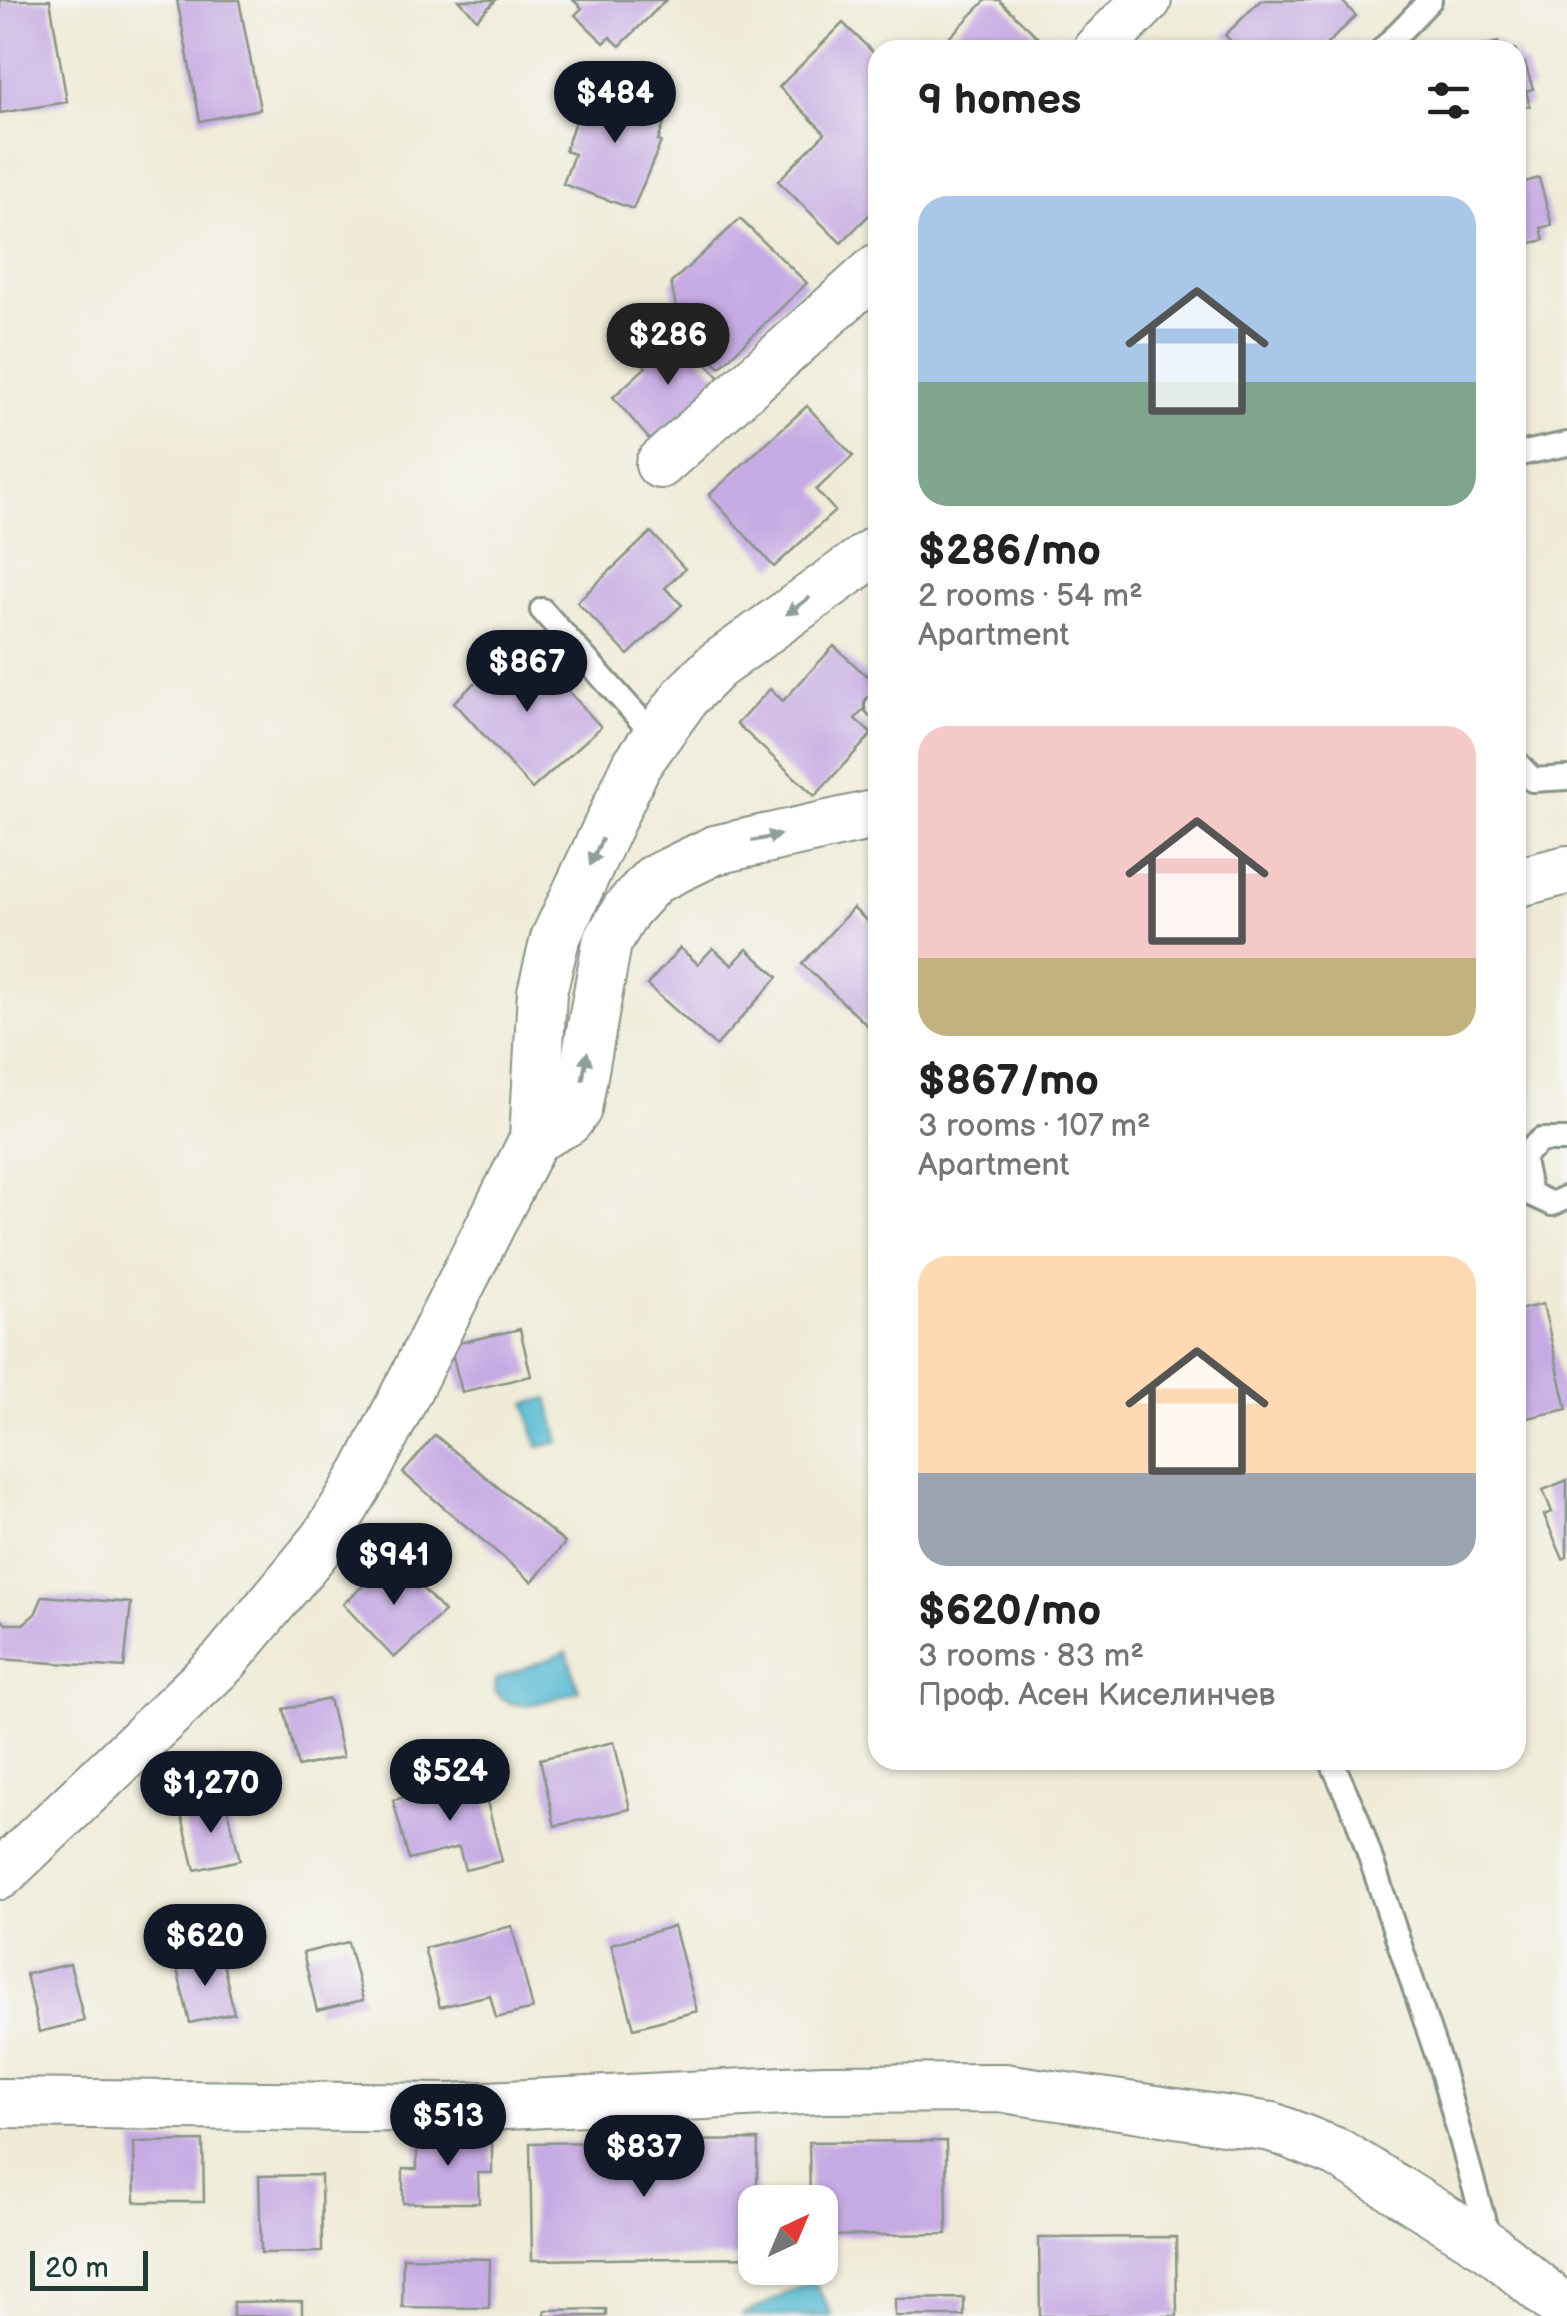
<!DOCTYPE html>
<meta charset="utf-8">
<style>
body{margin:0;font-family:"Balsamiq Sans",sans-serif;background:#f2f2f2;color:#222;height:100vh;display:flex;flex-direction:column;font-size:38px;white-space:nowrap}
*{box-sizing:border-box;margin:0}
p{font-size:32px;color:#767676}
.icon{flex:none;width:55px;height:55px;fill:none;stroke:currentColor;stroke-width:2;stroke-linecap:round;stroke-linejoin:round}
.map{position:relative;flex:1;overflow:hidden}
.details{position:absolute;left:868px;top:40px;width:658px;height:1730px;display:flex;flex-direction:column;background:#fff;border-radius:30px;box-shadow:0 2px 8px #0004}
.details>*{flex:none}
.needle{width:65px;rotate:44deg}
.tools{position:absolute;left:738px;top:2185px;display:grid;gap:20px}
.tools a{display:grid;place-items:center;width:100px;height:100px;border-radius:20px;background:#fff;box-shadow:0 2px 8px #0004;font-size:50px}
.scale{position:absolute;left:30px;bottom:25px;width:118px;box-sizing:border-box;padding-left:10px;border:5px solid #1f3d34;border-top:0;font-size:28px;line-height:35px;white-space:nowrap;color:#1f3d34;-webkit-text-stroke:8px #f6f6f2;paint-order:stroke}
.price{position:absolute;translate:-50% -85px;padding:0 22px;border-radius:35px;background:#111827;color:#fff;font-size:32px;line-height:65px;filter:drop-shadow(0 2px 5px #0008)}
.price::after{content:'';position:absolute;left:50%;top:60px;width:30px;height:22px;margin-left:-15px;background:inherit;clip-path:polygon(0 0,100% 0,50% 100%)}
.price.active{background:#222;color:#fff}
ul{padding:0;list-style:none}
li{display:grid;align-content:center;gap:20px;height:530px;padding:0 50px}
li span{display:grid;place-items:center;height:310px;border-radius:30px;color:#555}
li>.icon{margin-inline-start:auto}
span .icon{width:180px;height:180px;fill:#fffc;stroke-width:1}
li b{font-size:42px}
h2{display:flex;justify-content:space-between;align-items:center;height:120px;padding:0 50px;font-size:42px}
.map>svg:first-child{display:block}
</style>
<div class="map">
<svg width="1567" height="2316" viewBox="0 0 1567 2316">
<rect width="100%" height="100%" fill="#f6f6f2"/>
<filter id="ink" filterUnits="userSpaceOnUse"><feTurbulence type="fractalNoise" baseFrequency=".01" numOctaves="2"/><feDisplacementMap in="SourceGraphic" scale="20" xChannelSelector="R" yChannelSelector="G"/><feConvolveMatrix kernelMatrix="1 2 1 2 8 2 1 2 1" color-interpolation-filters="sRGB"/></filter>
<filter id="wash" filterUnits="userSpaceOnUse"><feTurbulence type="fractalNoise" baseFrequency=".0048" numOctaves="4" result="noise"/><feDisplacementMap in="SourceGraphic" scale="40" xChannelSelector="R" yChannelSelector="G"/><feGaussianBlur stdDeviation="2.25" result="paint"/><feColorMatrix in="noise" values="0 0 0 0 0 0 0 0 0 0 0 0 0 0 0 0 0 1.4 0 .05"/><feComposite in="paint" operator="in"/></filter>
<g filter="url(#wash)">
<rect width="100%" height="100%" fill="#efebd7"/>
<!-- water -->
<g fill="#54bad3" stroke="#3a7c84" stroke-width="2.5">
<path d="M548,1398l12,44 -22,5 -12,-43z"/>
<path d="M567,1652l12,39c-28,7 -65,27 -84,0l1,-12z"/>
<path d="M814,2280l18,36h-91z"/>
</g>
<g id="blocks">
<!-- building -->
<g fill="#c6aae3">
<path d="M0,0h50l17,102 -67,11z"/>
<path d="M177,0h62l21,109 -60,12z"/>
<path d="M459,0h37l-19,19z"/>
<path d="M573,0h93l-46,46 -10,-9 -6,6 -29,-28 7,-7z"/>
<path d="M986,0h13l52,50h-114z"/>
<path d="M1261,0h80l15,16 -35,34h-82l-14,-15z"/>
<path d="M843,23l35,34v149l-37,37 -63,-62 47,-48 -46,-46z"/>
<path d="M1498,42l3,8h-30v-1z"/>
<path d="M1515,48l6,16 4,-1 8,26 -7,2 4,15 -15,5z"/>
<path d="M598,84l71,25 -11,32 3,1 -28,67 -70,-25 11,-30 -9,-3 11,-33 9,3z"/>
<path d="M1539,178l13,47 -11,3 3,12 -29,7v-62z"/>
<path d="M740,219l67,64 -87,84 -39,-36 -10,-48z"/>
<path d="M675,331l49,51 -67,66 -44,-51 33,-30 -9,-10z"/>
<path d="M807,406l46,50 -37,34 19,21 -61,56 -65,-72z"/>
<path d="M651,532l34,37 -20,19 17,17 -54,50 -51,-53z"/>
<path d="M522,640l79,87 -69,62 -78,-87z"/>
<path d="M834,646l44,40v8l-23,25 17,15 -57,62 -78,-72 33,-35 13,12z"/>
<path d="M853,908l15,14 10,-10v108l-8,8 -68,-64z"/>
<path d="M680,948l18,16 15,-16 19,17 15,-16 31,28 -62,69 -69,-61z"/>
<path d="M1543,1304l24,105 -52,12v-110z"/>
<path d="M520,1329l11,47 -69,16 -12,-47z"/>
<path d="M435,1435l130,108 -33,39 -129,-109z"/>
<path d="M1567,1480v77l-4,2 -19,-44 8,-3 -9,-22z"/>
<path d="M394,1557l50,55 -50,46 -51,-54z"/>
<path d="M43,1596l88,7 -7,65 -124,-9v-41l6,6h17l12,-10z"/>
<path d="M329,1699l14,58 -45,10 -14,-58z"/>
<path d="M614,1742l16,67 -75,17 -15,-67z"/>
<path d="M481,1778l21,83 -37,9 -6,-23 -50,13 -16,-60z"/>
<path d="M226,1802l14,58 -45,10 -14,-57z"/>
<path d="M512,1926l21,83 -37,9 -6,-23 -50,12 -16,-59z"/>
<path d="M674,1926l23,85 -63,17 -23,-84z"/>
<path d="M348,1942l15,58 -46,11 -14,-58z"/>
<path d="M221,1954l13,59 -44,10 -14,-58z"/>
<path d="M70,1964l14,57 -45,11 -13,-58z"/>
<path d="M417,2134h75v39h-14l1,30h-76v-34h14z"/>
<path d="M758,2140l-3,117 -223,3 -2,-117z"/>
<path d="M203,2141l1,61h-69l-1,-60z"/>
<path d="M946,2141l1,93 -127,2v-34h-10l-1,-60z"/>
<path d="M321,2175l1,77 -61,1 -2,-77z"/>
<path d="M1176,2237l1,79h-137l-1,-78z"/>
<path d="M403,2257l87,2 -1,49 -87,-1z"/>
<path d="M964,2298v18h-69v-17z"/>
<path d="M302,2301v15h-69v-14z"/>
<path d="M606,2309v7h-61v-6z"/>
</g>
</g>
</g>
<g filter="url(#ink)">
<use href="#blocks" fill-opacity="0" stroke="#879486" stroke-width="2.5"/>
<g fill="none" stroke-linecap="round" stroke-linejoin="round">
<defs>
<g id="service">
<path d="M1382,50l48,-50"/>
<path d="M1515,455l52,-11"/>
<path d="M542,610l113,126"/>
<path d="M877,706h1"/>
<path d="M1515,761l18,19 34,-2"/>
<path d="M1567,1140h-26l-19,16 8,38 22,10 15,-7"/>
<path d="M1331,1760l26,58 83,246 49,176"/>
</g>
<g id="minor">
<path d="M1097,50l50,-50"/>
<path d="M660,464l218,-196"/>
<path d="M1515,883l52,-13"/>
<path d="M534,1139l34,-18 9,-12 30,-166 19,-33 27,-30 62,-30 163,-36"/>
<path d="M0,1875l225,-215 100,-121 41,-67 168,-333 8,-147 13,-53 82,-175 49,-68 30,-30 162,-117"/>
<path d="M0,2103l449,5 374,-19 181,-1 268,39 66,26 153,95 76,63"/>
</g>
</defs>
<!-- service casing -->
<use href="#service" stroke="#879486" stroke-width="28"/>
<!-- minor casing -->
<use href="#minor" stroke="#879486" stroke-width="52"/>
<!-- service -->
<use href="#service" stroke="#fff" stroke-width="22"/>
<!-- minor -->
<use href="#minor" stroke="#fff" stroke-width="48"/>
</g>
<!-- one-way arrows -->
<defs><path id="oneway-solid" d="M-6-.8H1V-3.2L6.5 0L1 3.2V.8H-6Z" transform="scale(2.5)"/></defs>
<g fill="#8f9e9a">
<use href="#oneway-solid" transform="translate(798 606) rotate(144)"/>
<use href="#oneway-solid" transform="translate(766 838) rotate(-12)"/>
<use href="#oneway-solid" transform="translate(596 852) rotate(115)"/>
<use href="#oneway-solid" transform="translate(585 1066) rotate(-80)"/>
</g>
</g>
</svg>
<div class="tools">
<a><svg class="needle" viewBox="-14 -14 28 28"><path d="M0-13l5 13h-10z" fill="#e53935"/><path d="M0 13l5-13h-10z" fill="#767676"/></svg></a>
</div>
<div class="scale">20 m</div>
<b class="price" style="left:615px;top:146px">$484</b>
<b class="price active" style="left:668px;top:388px">$286</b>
<b class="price" style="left:527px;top:715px">$867</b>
<b class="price" style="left:394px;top:1608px">$941</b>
<b class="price" style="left:450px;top:1824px">$524</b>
<b class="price" style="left:211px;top:1836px">$1,270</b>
<b class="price" style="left:205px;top:1989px">$620</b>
<b class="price" style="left:448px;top:2169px">$513</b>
<b class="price" style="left:644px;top:2200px">$837</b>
<section class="details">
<h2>9 homes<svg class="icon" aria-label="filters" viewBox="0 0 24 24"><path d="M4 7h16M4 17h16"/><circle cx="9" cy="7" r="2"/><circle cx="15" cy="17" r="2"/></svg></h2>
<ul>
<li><span style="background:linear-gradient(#a9c7e8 60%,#7fa58c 0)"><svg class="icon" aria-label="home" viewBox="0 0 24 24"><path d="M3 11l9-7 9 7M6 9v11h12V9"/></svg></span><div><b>$286/mo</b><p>2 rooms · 54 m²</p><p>Apartment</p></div></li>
<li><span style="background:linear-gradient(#f6c9c9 75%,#c2b280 0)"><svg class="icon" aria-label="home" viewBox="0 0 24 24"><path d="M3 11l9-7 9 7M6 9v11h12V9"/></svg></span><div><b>$867/mo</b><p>3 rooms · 107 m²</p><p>Apartment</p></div></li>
<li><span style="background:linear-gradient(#ffd9b3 70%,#9aa5b1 0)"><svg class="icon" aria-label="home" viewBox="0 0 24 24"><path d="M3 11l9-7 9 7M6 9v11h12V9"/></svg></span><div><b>$620/mo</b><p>3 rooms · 83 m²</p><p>Проф. Асен Киселинчев</p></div></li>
</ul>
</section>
</div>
